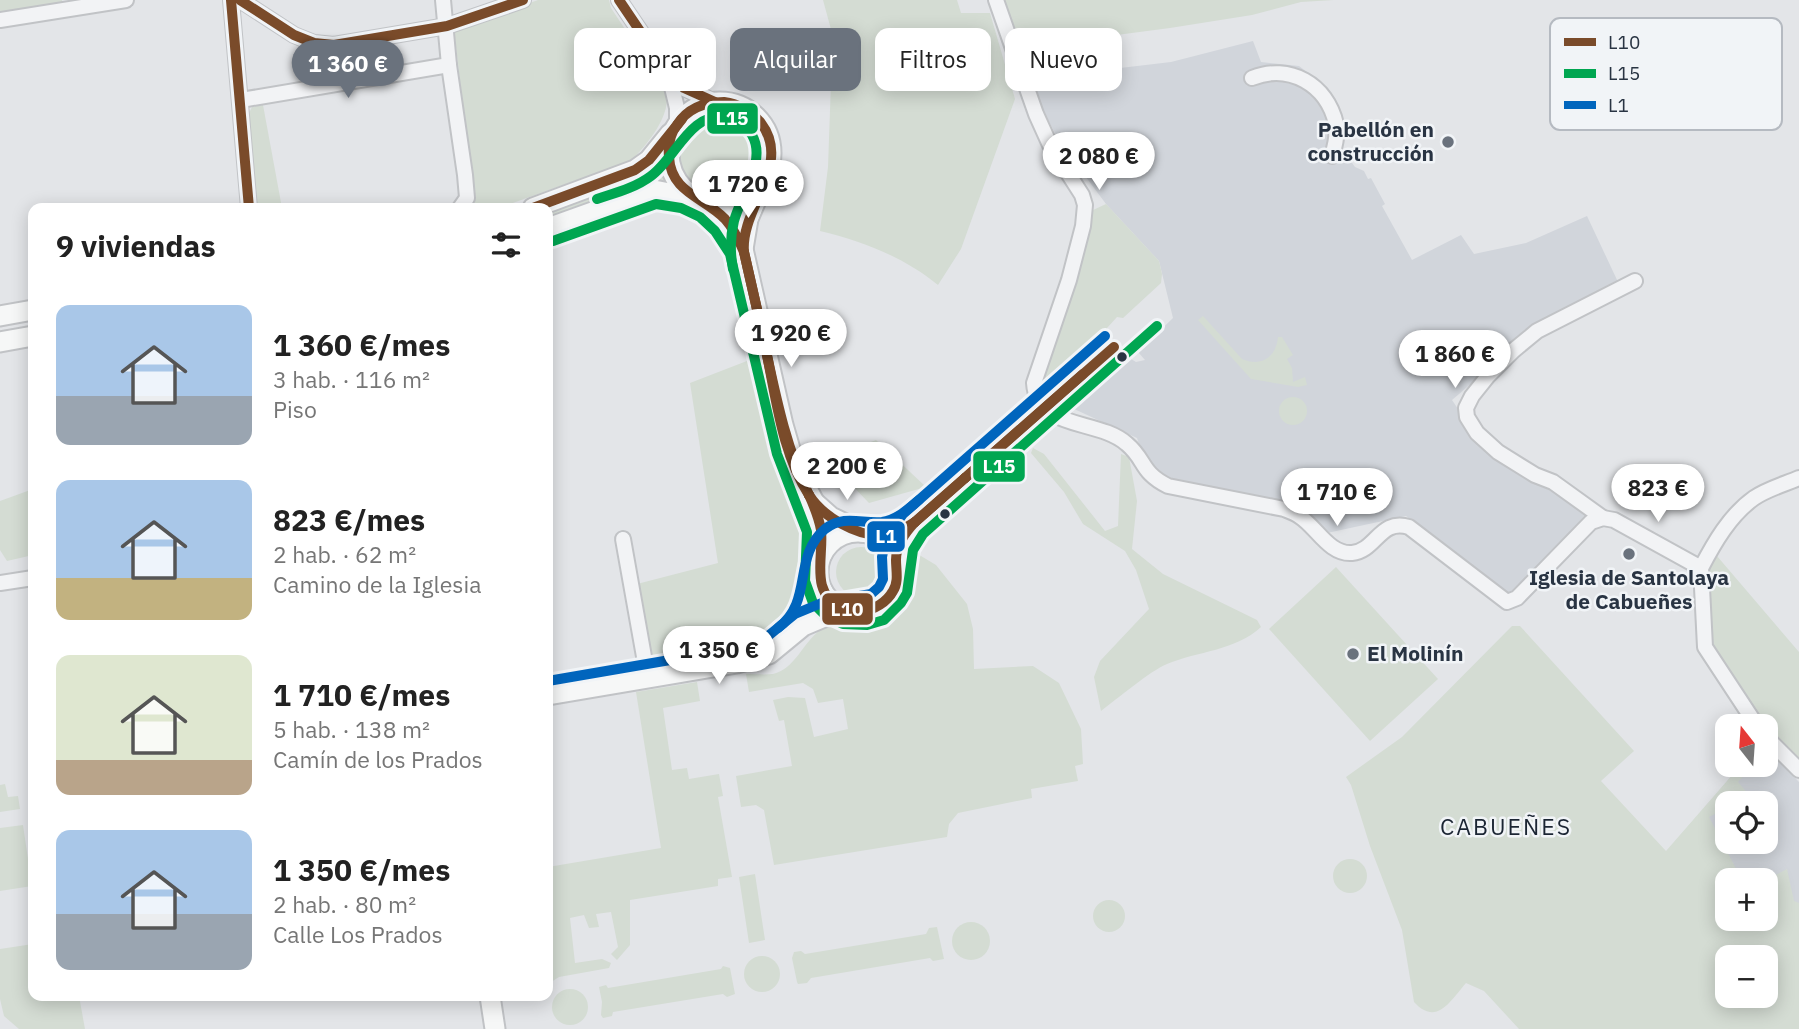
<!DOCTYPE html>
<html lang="es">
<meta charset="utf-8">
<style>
body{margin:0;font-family:"IBM Plex Sans",sans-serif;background:#f6f6f6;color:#222;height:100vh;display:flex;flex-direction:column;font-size:26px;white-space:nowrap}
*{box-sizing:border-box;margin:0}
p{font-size:23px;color:#767676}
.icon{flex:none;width:38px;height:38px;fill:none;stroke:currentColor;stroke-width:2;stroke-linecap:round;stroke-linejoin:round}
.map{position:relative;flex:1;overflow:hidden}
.panel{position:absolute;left:28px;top:203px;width:525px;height:798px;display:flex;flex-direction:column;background:#fff;border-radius:14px;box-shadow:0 4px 18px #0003}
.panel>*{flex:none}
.banner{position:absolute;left:574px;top:28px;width:665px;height:63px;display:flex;gap:14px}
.needle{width:46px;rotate:343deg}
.controls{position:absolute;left:1715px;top:714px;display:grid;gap:14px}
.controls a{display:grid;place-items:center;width:63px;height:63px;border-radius:14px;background:#fff;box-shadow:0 4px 18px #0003;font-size:35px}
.price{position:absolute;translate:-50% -60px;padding:0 16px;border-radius:24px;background:#fff;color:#222;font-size:23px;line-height:46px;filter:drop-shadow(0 2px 4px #0008)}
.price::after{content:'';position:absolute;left:50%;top:42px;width:21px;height:16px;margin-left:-10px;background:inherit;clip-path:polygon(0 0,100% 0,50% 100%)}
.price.active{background:#6a727d;color:#fff}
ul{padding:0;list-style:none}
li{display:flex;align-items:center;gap:21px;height:175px;padding:0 28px}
li span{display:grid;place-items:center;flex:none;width:196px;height:140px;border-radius:14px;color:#555}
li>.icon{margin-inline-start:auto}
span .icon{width:84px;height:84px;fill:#fffc;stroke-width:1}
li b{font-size:30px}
h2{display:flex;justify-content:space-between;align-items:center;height:84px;padding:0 28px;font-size:30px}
.chip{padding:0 24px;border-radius:14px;background:#fff;box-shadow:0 4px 18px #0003;font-size:24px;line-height:63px}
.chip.active{background:#6a727d;color:#fff}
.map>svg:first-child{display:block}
</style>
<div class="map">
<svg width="1799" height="1029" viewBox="0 0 1799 1029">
<rect width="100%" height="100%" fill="#e3e5e8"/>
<!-- built -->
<g fill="#d1d5db" fill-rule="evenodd">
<path d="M1253,41l8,21 38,4 29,22 14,30v31l13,18 9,4 4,8 3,-1 14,26 -3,2 30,54 49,-25 13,19 52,-11 61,-27 31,66 -131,88 -35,30 29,43 107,69 -70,80 -10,5 -102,-81 -79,17 -14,-17 -74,-22 -69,-12 -25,-20 -8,-24 -65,-30 56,-51 8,5 9,-2 -7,-8 35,-34 -14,-57 -53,-57 -47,-63 -15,-29 -15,-39 36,-3 5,7 8,-4 93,-11z"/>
<path d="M1766,748l33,34v130l-33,-7v-25h-39l-60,-29 74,-86h25zM1727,803h39v39h-39z"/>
</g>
<!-- green -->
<g fill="#d4dcd3" fill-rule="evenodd">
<path d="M0,0h62l2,9 -64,11z"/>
<path d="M538,0h71l2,8 51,77c3,5 6,10 5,16 -2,22 -20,43 -35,59l-133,48h-24l-21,-178z"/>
<path d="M823,0h134l4,13h29l25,86 -54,150 -23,36c-34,-28 -76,-44 -118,-54l8,-64 4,-113v-21z"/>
<path d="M1003,0h331l-33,2 -49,13 -82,13 -99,13 -54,4z"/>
<path d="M715,102l19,2 21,11 11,14 4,12 1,22 -7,17 -16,18 -24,6h-16l-37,-13 -123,37v-20l87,-38 48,-53 13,-10z"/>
<path d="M263,105l19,103h-28l-6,-93 4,-8z"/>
<path d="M1106,204l53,57 3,13 -1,9 -38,35 -6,-1 -10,11 -2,5 -58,51 -4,-5 48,-168z"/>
<path d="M1203,316l39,43c19,8 34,-1 36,-22h4l11,18 -6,4 5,9 1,14 12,-5 2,8 -9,2 -47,-8 -53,-59z"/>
<path d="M752,359l25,99 32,75 -2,31 1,10 -3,14 -7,14 -14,17 -26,19 -19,7 -87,17 -15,-78 81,-21 -28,-180z"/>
<circle cx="1293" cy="411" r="14"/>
<path d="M876,440l50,47 -57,16 -42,-44z"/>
<path d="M1033,448l11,6 61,77 13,-5 3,-72 8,3 8,44 -5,48 31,25 94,46 4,7c-26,24 -63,24 -94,37 -17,7 -50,35 -66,47l-7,-34 6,-16 49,-52 -13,-39 -11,-19 -42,-27 -19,-32 -33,-39z"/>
<path d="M33,489v66l-26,6 -7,-11v-49z"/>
<circle cx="861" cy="572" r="25"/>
<path d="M1711,549l88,103v118l-33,-33v-11h-9l-43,-63 -12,-84z"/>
<path d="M911,550l25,15 31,39 6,25 1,40 59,-3 26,17 22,46 2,35 -8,2 3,15 -47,8 1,9 -74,15 -9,11 -2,13 -173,28 -10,-55 -8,-5 -15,2 -5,-31 56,-10 -8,-46 -5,1 -6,-21 15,-3 17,1 9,39 34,-8 -5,-30 -25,4 -5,-14 -10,-6 -54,9 -3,-18c8,0 19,1 27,0 26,-6 32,-41 57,-49 8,-3 19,0 27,-2 48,-8 52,-29 54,-73z"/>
<path d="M1336,567l102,112 -68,62 -101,-112z"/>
<path d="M1512,626h8l114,125 -33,30 65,70 75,-86h12l-15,17 12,14 -14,7h-9v5l-18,9 33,63h-15v39h39v-39l21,-11 7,32 5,2v126h-280l-35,-38 -18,-8c-15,17 -29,44 -52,19l-12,-72 -32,-84 -19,-61 -5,-8 56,-40zM1727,957h39v39h-39z"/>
<path d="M697,682l3,19 -37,7 9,62 15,-2 2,11 30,-5 4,22 -5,1 14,80 -14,2v7l-88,14v45l-13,15 -6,-6 7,-7 -7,-35 -15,2 3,13 -10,1 -5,-13 -14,3 5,45 27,-4 9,4 -2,5 -50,9 -11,7v-117l113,-19 -25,-156z"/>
<path d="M5,784l3,13 10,-1 2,13 -20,3v-27z"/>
<path d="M23,825l9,61 -32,5v-63z"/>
<circle cx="1350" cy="876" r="17"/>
<path d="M755,874l10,66 -16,3 -10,-66z"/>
<circle cx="1109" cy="916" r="16"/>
<circle cx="971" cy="941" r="19"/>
<path d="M937,927l7,32 -11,2 -3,-3 -119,20 -4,5 -9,1 -1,-2 -5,-24 2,-6 7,-1 4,3 121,-20 3,-6z"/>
<path d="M33,944v52h46l6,33h-66l-15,-13 -4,-17v-50z"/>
<circle cx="762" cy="974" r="18"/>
<path d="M723,966l7,2 5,26 -8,3 -4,-3 -110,18 -1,4 -9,2 -2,-3 1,-13 -3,-15 7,-2 2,3 113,-19z"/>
<circle cx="570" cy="1007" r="18"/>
</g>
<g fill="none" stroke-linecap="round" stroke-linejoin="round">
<defs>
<g id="street">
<path d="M231,0l18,208"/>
<path d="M240,0l54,35 20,8 20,2 113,-19 76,-26"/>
<path d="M443,0l6,65 16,110 2,23 -7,10"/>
<path d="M619,0l50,74 15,14 31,14"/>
<path d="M996,0l40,114 14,31 32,50 3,10 -2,21 -14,54 -35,103c3,48 64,35 93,61 19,16 13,28 41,42l116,23c5,2 11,4 15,7 17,10 30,39 53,37 24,-2 28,-35 57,-26l98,75 10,-4 74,-76 12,-4 11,2 87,48"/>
<path d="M0,20l126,-20"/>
<path d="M669,75l8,33v17"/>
<path d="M1252,78c37,-15 75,6 84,46 2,10 -1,22 -4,32"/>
<path d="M241,100l208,-35"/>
<path d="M1603,518l-50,-36 -18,-7 -37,-23 -21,-19 -10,-16 -1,-9 6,-12 16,-20 26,-26 23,-19 98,-50"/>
<path d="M876,536l17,-2 18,-9"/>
<path d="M623,539l25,140"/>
<path d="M896,558l3,-16 14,-18 130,-115"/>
<path d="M1701,568l4,79 52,79"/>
<path d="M1701,568c13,-25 29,-53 53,-70 13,-9 31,-14 45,-20"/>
<path d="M0,583l33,-5"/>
<path d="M1766,737l33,33"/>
</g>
<g id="secondary">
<circle cx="720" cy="153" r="51"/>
<path d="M708,204l21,19 14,26 40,176 11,38 19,37 9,32v22"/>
<path d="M533,208l102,-38 14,-10 21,-26"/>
<path d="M548,228l106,-38 36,7"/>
<path d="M743,249l5,-30 14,-33"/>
<path d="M0,316l33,-6"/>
<path d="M0,342l33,-6"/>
<path d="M813,501l18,16 31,15"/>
<circle cx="858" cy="572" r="40"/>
<path d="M548,695l189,-32 32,-9 34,-28 26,-11 29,-3"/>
<path d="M490,996l5,33"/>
</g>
</defs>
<!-- street casing -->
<use href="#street" stroke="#c1c3c6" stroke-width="18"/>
<!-- secondary casing -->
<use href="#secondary" stroke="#c1c3c6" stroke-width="23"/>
<!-- street -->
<use href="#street" stroke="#f2f3f5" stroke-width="14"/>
<!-- secondary -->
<use href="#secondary" stroke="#f6f7f7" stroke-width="19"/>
<defs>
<g id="bus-1">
<path d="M231,0l18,208"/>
<path d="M240,0l54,35 20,8 20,2 113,-19 76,-26"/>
<path d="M619,0l50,74 15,14 31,14"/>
<path d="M724,102c14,2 27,9 37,21 32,42 -21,85 -17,129 -5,-12 -10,-23 -19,-33 -21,-22 -54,-26 -56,-62 -1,-11 1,-23 8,-32 10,-16 27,-23 47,-23z"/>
<path d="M533,208l102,-38 14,-10 33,-41"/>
<path d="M744,252l17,75"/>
<path d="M744,252l17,75"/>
<path d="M765,346c11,51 21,102 44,149"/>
<path d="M765,346c11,49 16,106 44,149"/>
<path d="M965,478l118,-104"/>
<path d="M965,478l149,-131"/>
<path d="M809,495c13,21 49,43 76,40 11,-1 21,-7 30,-13"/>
<path d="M809,495c5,11 10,23 12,35 3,27 -12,64 21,77 6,2 13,5 20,4 12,-1 25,-9 31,-20 6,-9 3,-21 3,-31 0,-15 9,-27 19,-38"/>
<path d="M915,522l50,-44"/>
<path d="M915,522l50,-44"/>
</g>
<g id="bus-2">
<path d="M597,199c18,-6 38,-11 54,-23 25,-18 39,-65 76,-59 11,2 19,8 25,18 15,26 -11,60 -18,86 -4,16 -4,32 -1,48"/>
<path d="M553,241l103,-37 25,4 19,9 15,14 15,23 47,200 30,78 -2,49 8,22 13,13 17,8 24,1 17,-5 17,-17 6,-10 6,-43 10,-16 234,-208"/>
</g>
<g id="bus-3">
<path d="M778,628c36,-27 14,-71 47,-99 19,-15 37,-5 57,-7 15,-2 26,-13 37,-22"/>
<path d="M548,681l186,-32 28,-8 33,-27 29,-12 47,-8 8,-7 4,-8 -1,-22 4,-20 17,-23 202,-178"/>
</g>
</defs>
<!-- bus-1 casing -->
<use href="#bus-1" stroke="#f1f4f7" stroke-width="16"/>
<!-- bus-2 casing -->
<use href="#bus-2" stroke="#f1f4f7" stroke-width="16"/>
<!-- bus-3 casing -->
<use href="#bus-3" stroke="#f1f4f7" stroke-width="16"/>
<!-- bus-1 -->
<use href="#bus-1" stroke="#7a4b2a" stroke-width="10"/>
<!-- bus-2 -->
<use href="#bus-2" stroke="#00a651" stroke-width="10"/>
<!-- bus-3 -->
<use href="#bus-3" stroke="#0065bd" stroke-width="10"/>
</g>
<!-- markers -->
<g fill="#6a727d" stroke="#f1f4f7" stroke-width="2.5">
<circle cx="1448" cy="142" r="7"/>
<circle cx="1629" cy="554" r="7"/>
<circle cx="1353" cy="654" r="7"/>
</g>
<g fill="#293443" stroke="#f1f4f7" stroke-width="2.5">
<circle cx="1122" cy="357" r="6"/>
<circle cx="945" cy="514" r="6"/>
</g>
<g text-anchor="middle" stroke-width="5" stroke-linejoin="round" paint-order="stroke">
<!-- poi labels -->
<g font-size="21" font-weight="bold" fill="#293443" stroke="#f1f4f7" text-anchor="end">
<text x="1434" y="137">Pabellón en<tspan x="1434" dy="24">construcción</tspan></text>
<text x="1629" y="585" text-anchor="middle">Iglesia de Santolaya<tspan x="1629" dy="24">de Cabueñes</tspan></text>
<text x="1367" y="661" text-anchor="start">El Molinín</text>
</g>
<!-- neighbourhood labels -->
<g font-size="23" letter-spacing="2" fill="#1b2533" stroke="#f1f4f7">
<text x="1506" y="835">CABUEÑES</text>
</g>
</g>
<!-- legend -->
<rect x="1550" y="18" width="232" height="112" rx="10" fill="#f1f4f7" stroke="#b5bac1" stroke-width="2"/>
<rect x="1564" y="38" width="32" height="8" fill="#7a4b2a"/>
<rect x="1564" y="69" width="32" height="9" fill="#00a651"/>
<rect x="1564" y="101" width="32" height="8" fill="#0065bd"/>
<g font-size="19" fill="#293443">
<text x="1608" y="49">L10</text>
<text x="1608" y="80">L15</text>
<text x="1608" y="112">L1</text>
</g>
<g stroke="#f1f4f7" stroke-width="2.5">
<rect x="706" y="102" width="53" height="33" rx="7" fill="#00a651"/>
<rect x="972" y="450" width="54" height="33" rx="7" fill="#00a651"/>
<rect x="866" y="520" width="40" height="33" rx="7" fill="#0065bd"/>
<rect x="821" y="592" width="53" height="34" rx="7" fill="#7a4b2a"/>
</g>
<g font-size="19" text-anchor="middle" font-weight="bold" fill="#fff">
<text x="732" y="125">L15</text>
<text x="999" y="473">L15</text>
<text x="886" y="543">L1</text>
<text x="847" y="616">L10</text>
</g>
</svg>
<div class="controls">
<a><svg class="needle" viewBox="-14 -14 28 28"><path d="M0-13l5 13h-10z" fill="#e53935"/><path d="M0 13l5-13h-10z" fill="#767676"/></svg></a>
<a><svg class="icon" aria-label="locate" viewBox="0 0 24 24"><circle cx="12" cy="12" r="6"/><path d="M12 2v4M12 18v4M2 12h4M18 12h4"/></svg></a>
<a>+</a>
<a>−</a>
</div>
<b class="price active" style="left:348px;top:100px">1 360 €</b>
<b class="price" style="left:1099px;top:192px">2 080 €</b>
<b class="price" style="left:748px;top:220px">1 720 €</b>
<b class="price" style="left:791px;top:369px">1 920 €</b>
<b class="price" style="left:1455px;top:390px">1 860 €</b>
<b class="price" style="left:847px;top:502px">2 200 €</b>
<b class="price" style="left:1658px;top:524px">823 €</b>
<b class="price" style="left:1337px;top:528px">1 710 €</b>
<b class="price" style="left:719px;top:686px">1 350 €</b>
<div class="banner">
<a class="chip">Comprar</a>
<a class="chip active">Alquilar</a>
<a class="chip">Filtros</a>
<a class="chip">Nuevo</a>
</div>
<section class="panel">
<h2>9 viviendas<svg class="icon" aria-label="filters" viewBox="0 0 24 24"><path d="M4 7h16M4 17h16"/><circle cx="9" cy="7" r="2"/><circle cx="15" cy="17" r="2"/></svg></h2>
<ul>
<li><span style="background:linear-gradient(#a9c7e8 65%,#9aa5b1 0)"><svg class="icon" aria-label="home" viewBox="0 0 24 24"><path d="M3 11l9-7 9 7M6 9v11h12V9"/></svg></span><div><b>1 360 €/mes</b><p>3 hab. · 116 m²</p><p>Piso</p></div></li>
<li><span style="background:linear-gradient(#a9c7e8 70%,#c2b280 0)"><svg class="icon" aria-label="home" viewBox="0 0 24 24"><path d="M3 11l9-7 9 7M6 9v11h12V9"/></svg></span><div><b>823 €/mes</b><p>2 hab. · 62 m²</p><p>Camino de la Iglesia</p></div></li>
<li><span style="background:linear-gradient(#dfe7d0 75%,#b9a48a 0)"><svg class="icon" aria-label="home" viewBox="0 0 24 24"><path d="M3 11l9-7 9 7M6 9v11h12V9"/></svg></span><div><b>1 710 €/mes</b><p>5 hab. · 138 m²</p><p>Camín de los Prados</p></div></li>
<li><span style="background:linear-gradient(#a9c7e8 60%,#9aa5b1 0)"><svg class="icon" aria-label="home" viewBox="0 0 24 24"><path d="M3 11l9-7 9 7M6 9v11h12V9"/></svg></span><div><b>1 350 €/mes</b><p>2 hab. · 80 m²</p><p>Calle Los Prados</p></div></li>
</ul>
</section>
</div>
